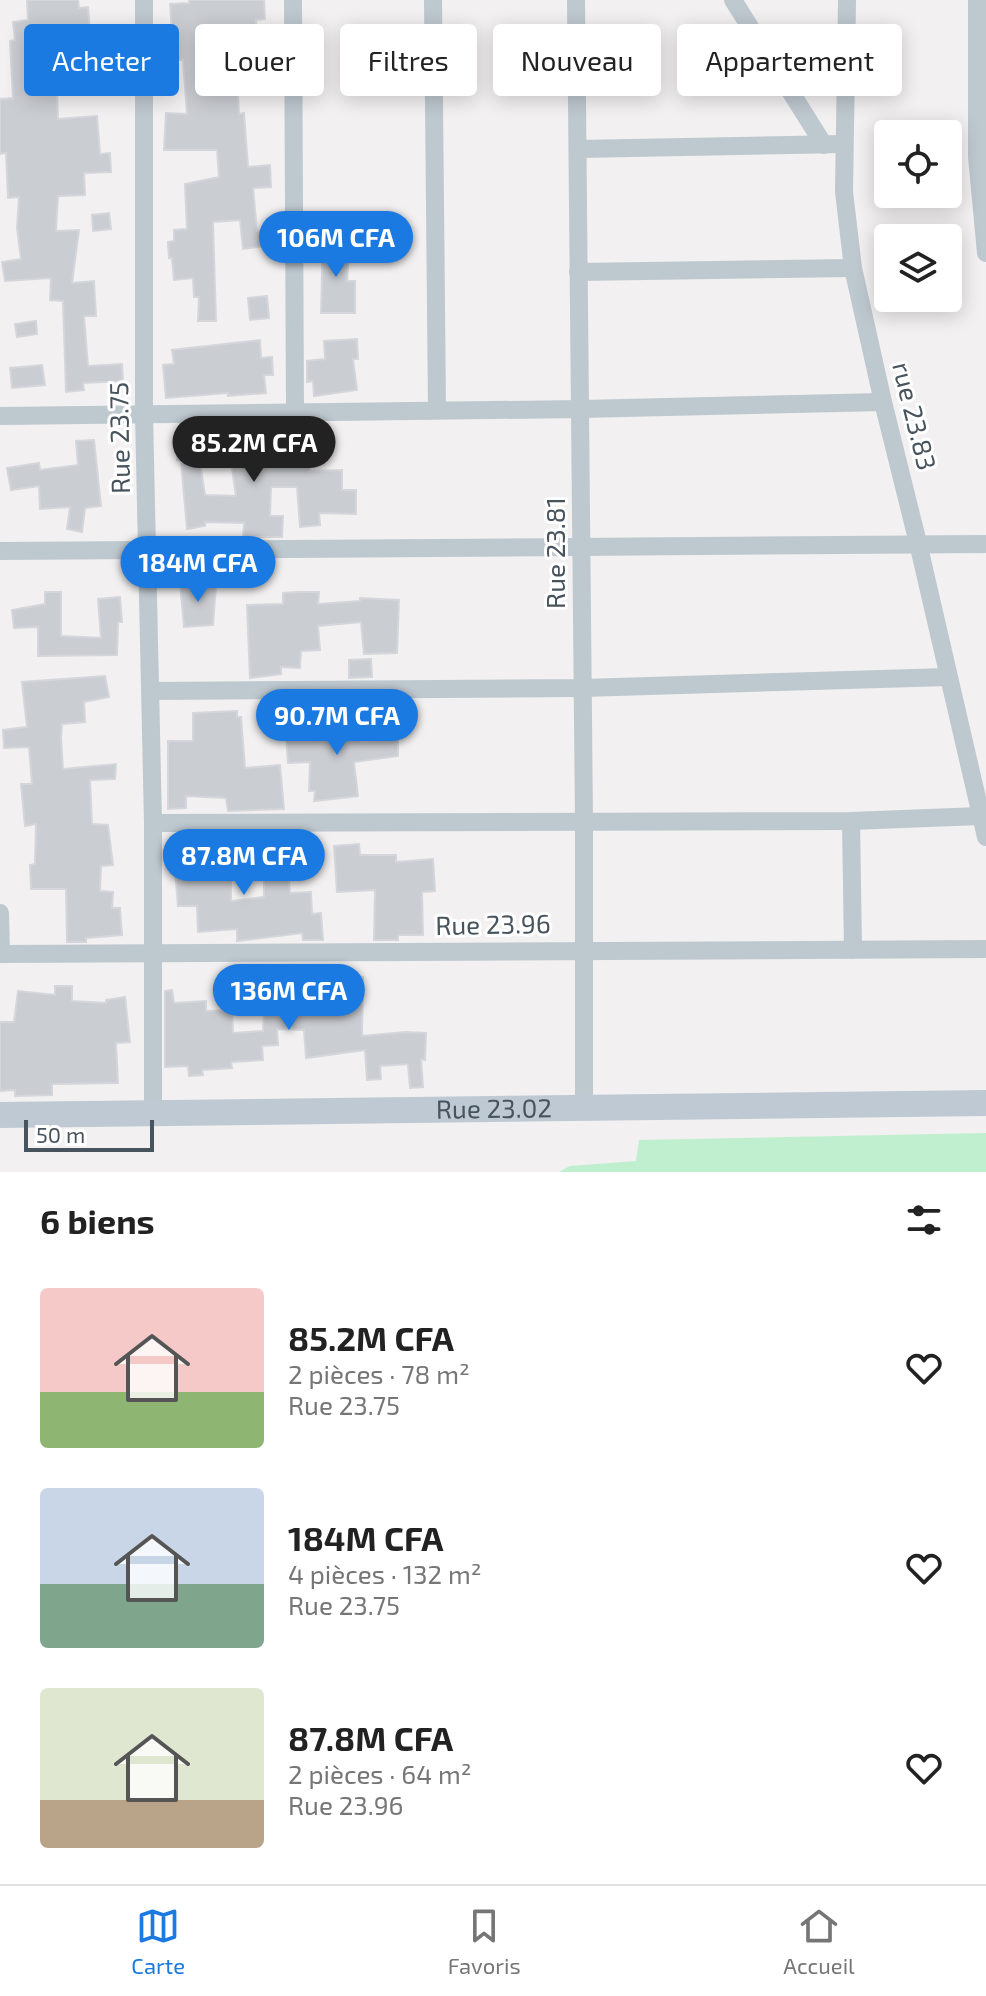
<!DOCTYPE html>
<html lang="fr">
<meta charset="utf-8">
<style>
body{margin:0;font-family:"Exo 2",sans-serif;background:#f6f6f6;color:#222;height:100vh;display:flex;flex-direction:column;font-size:30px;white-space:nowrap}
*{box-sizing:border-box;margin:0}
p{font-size:26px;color:#767676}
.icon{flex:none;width:44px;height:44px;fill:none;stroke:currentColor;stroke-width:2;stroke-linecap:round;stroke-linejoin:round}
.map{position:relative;height:1172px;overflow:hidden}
.panel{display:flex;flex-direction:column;background:#fff;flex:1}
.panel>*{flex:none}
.banner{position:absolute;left:24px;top:24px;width:938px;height:72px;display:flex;gap:16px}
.fabs{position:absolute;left:874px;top:120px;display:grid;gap:16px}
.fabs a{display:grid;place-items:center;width:88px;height:88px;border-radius:8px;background:#fff;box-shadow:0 4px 20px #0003;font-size:40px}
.scale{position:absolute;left:24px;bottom:20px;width:130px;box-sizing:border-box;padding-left:8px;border:4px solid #48545d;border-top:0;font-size:22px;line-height:28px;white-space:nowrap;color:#48545d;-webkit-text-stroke:6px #fff;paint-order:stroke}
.price{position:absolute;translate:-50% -68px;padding:0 18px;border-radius:28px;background:#1a7ae2;color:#fff;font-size:26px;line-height:52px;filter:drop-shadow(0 2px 4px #0008)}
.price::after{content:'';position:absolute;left:50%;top:48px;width:24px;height:18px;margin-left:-12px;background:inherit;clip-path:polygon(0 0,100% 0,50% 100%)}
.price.current{background:#222;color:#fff}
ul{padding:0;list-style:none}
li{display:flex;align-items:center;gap:24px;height:200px;padding:0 40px}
li span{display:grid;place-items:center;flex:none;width:224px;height:160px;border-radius:8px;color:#555}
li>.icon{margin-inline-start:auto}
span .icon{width:96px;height:96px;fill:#fffc;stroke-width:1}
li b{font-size:34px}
h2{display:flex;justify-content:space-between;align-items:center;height:96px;padding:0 40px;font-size:34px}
.tag{padding:0 28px;border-radius:8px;background:#fff;box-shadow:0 4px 20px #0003;font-size:28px;line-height:72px}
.tag.current{background:#1a7ae2;color:#fff}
.dock{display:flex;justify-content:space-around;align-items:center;height:112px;border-top:2px solid #e0e0e0;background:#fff;font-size:22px;color:#767676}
.dock a{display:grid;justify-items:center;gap:4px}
.dock .current{color:#1a7ae2}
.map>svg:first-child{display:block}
</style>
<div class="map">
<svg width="986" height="1172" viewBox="0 0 986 1172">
<rect width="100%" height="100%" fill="#f2f0f0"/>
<!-- green -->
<path fill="#bfefcf" d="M986,1133v39h-427l11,-6 66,-5 3,-21z"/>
<!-- building -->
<g fill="#cacdd2" stroke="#d4d6db" stroke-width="2" fill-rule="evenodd">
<path d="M27,0h51l1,8 9,-1 2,26 19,-2 1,20 -41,4 1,10 -14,1 2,53 39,-3 3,38 10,-1 1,19 -27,1 1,22 -27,1 -2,35 23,-1 -7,53 22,-2 2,35h-12l4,50 34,-2 1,17 -40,2 1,7 -18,2 -3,-91 -13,-1 1,-22 -46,3 -3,-19 19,-3 -4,-31 2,-31 -11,1 -2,-45 -6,1v-55l13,-1 -3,-57 5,-1 -2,-18 15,-2z"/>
<path d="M189,0h75l1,19 -9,1 2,42 -22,1 3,51 5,-1 4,54 22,-2 1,22 -18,1 4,43 8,-1 1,16 -23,3 -3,-29 -27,2 3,99h-18l1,-24h-5l-1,-19 -19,2 -2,-22h-3l-1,-16 6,-1v-11l13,-1 -2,-45 34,-7 -2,-27h-53l2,-37 21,1 -4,-54h-9l-4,-56 19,-1z"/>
<path d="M109,213l2,16 -18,2 -1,-16z"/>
<path d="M323,237l19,1v9l7,1 -2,33h8v32h-34z"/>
<path d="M267,296l2,22 -19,2 -2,-22z"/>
<path d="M36,321l1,13 -20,3 -2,-13z"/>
<path d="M357,339l1,20h-5l4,31 -43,6 -1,-15 -6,1v-21l18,-2 -1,-18z"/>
<path d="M260,340l1,18 11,-1 1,18h-9l2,18 -38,3v-3l-62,5 -3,-33 11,-1 -2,-14z"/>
<path d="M42,365l3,20 -33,3 -2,-20z"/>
<path d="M278,427l2,39h30v5l32,-1v20h14v24l-37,-1 1,12 -20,2 -3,-40h-26l-1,29h13l-1,21h-39l1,-14 -39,-1v4l-18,3 -6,-68 -4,-1 4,-21 29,5v-8l46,-3v-4zM231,461l5,35 -31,-1 -5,-32z"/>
<path d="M94,440l7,66 -16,2 -3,24 -15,-3 3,-22 -30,2 -1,-23 -28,4 -4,-22 32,-5 1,7 38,-5 -2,-24z"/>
<path d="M201,581l1,5h14l-3,39 -29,2 -4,-45z"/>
<path d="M45,592h16v44l40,2 -3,-39 22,-2 2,25h-4l-1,33 -79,1v-29l-24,1 -2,-18 33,-6z"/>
<path d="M298,592h21l-1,12 42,-3v-3l39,2 -2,53 -33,1 -3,-32 -43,4 2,24 -19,1 -1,17 -19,-1v7l-31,4 -3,-73 36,-1v-11z"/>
<path d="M371,659l1,18 -23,1v-18z"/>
<path d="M105,676l4,21 -25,5 1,20 -23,2 -1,15 2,30 53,-5 -1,15 -25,1 2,44 16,1 5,40 -12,1 -1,25 13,1 -1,16h8l2,27 -36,3v4h-19l-1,-53h-35l-1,-24 5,-1 1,-40 -11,2 -4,-42h11l-3,-37 -25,1 -1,-18 24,-3 -5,-45z"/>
<path d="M237,711v6h4l4,51 35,-3 4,44 -56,2 -2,-13 -40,-2v12l-18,1v-68h25v-28z"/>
<path d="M359,714l2,28 37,-4v18l-44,6 4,34 -44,5 1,-10h-6l1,-29 -22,1 -2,-26 37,-2v-8h12l-1,-11z"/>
<path d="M359,844l1,11h36v7l37,-3 2,32 -13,1 1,43h-25v5h-24l1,-50 -38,2 -3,-46z"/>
<path d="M204,847v7l22,-1 1,3 29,-7 4,14 -29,8v30l33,-4v-43l23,1 3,38 21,-1 1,22 9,-1 2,27h-20l-1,-7 -65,8v-12l-39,3 -1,-26h-19l-4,-49h10l-1,-9z"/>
<path d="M339,976l24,1 -1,59 43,-4 21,1 -1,27 -4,-1 2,28 -13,1 -2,-24 -28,2 1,13 -14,1 -2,-30 -59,8 -2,-28 -27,-1 1,16 -16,1 1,14 -32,2 1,6 -30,2 1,5 -14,1 -1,-10 -23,1v-76l7,-1 2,13 32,-2v10l26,-1 1,23 30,-2 2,-37h10v12l14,1 -1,-22h27l1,-4 23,1z"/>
<path d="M55,986h17v15l34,2v-3l19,-3 5,45 -14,1 2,40 -66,1v11l-37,1v-6l-15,1v-69h14l4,-31 37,4z"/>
</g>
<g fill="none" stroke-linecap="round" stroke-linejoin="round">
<!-- street -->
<g stroke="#bec8cf" stroke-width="18">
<path d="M144,0v414l9,409v291"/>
<path d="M293,0l2,410"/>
<path d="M433,0l4,409"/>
<path d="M576,0l8,821v286"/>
<path d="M733,0l91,145"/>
<path d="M847,0l-3,192 9,76 30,134 35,141 68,294"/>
<path d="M977,0v157l9,96"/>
<path d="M578,149l265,-5"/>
<path d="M578,272l275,-4"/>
<path d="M0,416l581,-7 302,-7"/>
<path d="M0,551l986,-7"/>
<path d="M151,691l432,-3 365,-11"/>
<path d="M851,821l2,129"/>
<path d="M153,823l698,-2 129,-5"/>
<path d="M0,913l1,41"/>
<path d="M0,954l986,-5"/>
</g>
<!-- secondary -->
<path stroke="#bec9d3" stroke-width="26" id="s1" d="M0,1115l986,-12"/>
</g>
<g text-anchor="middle" stroke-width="6" stroke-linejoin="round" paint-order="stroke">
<!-- street labels -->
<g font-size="26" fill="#48545d" stroke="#fff">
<text transform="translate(914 416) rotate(76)" y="9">rue 23.83</text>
<text transform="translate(120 438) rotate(-91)" y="9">Rue 23.75</text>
<text transform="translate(556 553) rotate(-90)" y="9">Rue 23.81</text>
<text transform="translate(493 925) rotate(-1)" y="9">Rue 23.96</text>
<text dy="9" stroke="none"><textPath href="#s1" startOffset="494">Rue 23.02</textPath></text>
</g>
</g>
</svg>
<div class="fabs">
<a><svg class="icon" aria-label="locate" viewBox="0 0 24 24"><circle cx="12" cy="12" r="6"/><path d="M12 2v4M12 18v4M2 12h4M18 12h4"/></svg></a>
<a><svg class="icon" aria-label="layers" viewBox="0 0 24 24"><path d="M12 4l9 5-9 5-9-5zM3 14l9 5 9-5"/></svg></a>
</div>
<div class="scale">50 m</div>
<b class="price" style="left:336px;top:279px">106M CFA</b>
<b class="price current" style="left:254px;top:484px">85.2M CFA</b>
<b class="price" style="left:198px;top:604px">184M CFA</b>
<b class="price" style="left:337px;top:757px">90.7M CFA</b>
<b class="price" style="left:244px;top:897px">87.8M CFA</b>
<b class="price" style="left:289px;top:1032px">136M CFA</b>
<div class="banner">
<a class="tag current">Acheter</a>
<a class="tag">Louer</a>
<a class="tag">Filtres</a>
<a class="tag">Nouveau</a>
<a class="tag">Appartement</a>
</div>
</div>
<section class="panel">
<h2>6 biens<svg class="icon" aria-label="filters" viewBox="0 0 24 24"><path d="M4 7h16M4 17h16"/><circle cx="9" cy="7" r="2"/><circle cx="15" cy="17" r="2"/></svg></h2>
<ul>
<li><span style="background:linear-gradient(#f6c9c9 65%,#8fb573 0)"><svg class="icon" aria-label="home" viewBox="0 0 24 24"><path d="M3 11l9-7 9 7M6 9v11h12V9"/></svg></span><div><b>85.2M CFA</b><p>2 pièces · 78 m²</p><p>Rue 23.75</p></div><svg class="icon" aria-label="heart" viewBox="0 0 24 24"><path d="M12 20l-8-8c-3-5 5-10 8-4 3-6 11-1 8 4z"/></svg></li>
<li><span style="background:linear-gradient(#c9d6e8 60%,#7fa58c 0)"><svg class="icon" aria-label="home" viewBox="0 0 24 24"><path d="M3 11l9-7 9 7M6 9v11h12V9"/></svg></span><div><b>184M CFA</b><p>4 pièces · 132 m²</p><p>Rue 23.75</p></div><svg class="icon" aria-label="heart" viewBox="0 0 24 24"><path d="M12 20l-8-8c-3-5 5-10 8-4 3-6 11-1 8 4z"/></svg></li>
<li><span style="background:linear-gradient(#dfe7d0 70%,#b9a48a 0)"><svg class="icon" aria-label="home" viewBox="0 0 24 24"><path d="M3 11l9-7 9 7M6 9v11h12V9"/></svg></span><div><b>87.8M CFA</b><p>2 pièces · 64 m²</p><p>Rue 23.96</p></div><svg class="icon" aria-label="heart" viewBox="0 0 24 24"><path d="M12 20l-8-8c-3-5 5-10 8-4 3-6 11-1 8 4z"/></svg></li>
</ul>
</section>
<nav class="dock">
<a class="current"><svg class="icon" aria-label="map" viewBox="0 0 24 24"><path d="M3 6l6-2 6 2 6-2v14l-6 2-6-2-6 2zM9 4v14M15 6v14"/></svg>Carte</a>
<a><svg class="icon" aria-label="saved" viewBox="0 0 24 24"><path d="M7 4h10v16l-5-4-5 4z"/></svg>Favoris</a>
<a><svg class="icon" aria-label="home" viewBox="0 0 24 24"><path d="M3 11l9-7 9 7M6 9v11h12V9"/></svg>Accueil</a>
</nav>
